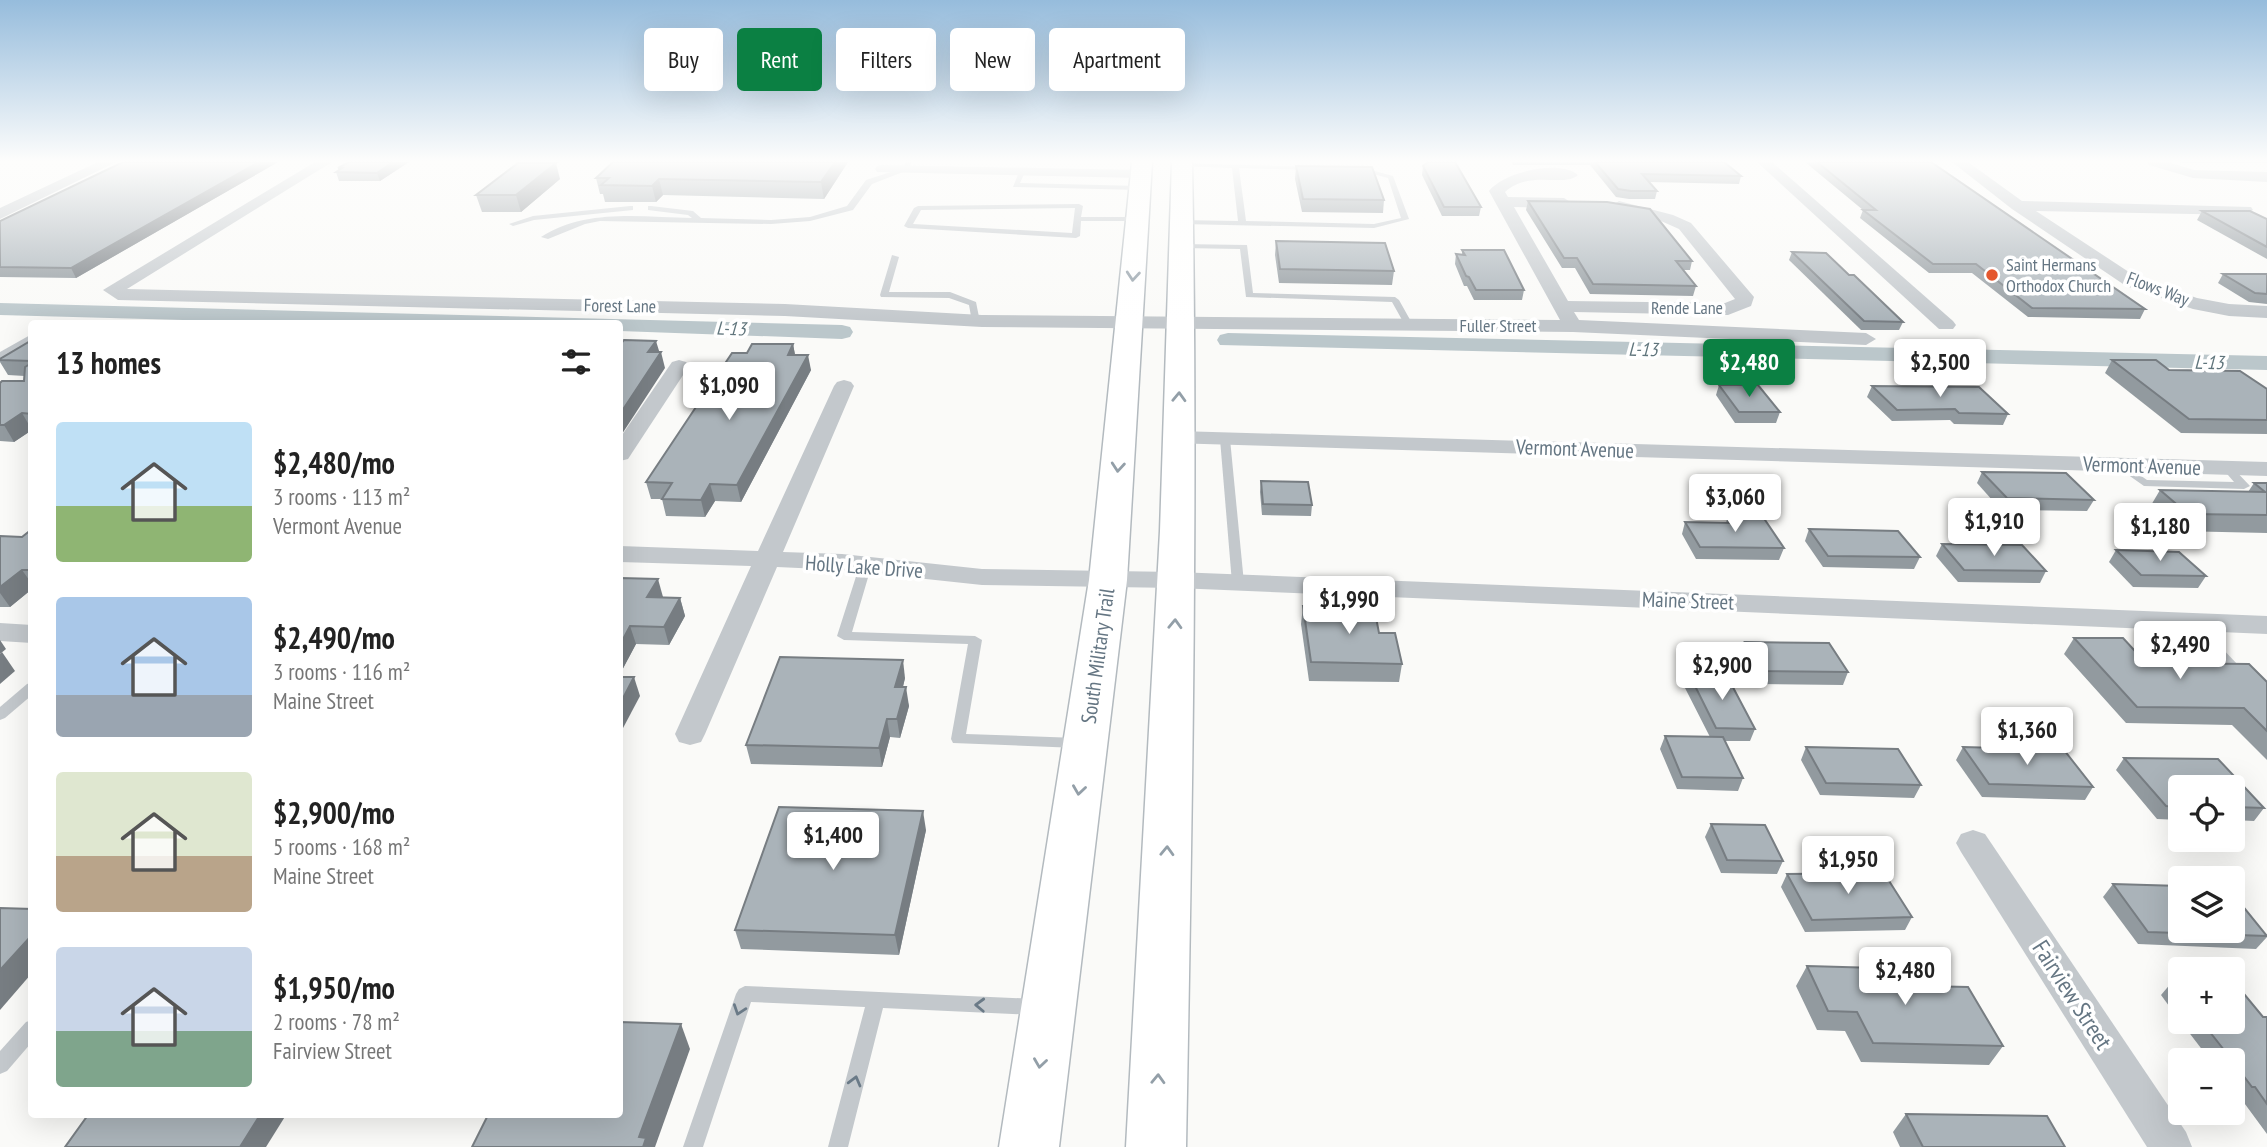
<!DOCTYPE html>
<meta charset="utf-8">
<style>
body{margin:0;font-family:"PT Sans Narrow",sans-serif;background:#f2f2f2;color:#222;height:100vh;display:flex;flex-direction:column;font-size:26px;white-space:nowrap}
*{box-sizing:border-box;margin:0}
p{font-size:23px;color:#767676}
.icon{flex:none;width:38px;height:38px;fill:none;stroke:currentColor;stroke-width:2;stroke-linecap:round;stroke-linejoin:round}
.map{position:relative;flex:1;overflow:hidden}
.drawer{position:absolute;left:28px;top:320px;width:595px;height:798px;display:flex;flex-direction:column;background:#fff;border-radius:7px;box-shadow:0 7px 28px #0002}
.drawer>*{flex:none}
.hud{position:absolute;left:644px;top:28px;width:665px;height:63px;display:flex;gap:14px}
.fabs{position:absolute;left:2168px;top:775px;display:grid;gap:14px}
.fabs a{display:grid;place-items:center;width:77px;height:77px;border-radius:7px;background:#fff;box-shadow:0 7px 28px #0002;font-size:35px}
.price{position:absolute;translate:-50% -60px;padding:0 16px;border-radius:7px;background:#fff;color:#222;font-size:23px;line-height:46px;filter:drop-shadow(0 2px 4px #0008)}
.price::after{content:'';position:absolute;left:50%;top:42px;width:21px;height:16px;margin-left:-10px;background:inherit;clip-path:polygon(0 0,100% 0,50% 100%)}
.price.current{background:#0b8043;color:#fff}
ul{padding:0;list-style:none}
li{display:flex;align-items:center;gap:21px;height:175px;padding:0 28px}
li span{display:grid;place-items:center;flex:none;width:196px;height:140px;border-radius:7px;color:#555}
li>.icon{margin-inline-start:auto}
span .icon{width:84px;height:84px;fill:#fffc;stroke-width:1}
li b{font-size:30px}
h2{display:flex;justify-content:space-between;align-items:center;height:84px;padding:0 28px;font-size:30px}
.chip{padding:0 24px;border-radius:7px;background:#fff;box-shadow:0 7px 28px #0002;font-size:24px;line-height:63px}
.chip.current{background:#0b8043;color:#fff}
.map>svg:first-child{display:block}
</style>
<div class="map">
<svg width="2267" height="1147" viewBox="0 0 2267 1147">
<rect width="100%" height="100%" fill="#fafaf8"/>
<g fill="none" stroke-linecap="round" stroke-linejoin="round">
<!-- canal -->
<g fill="#bbc7cb" fill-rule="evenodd">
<path d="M0,303l842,22 8,2 3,5 -3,5 -8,2 -222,-8v-7h-285l-335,-9z"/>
<path d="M1228,333l1039,23v14l-1047,-25 -3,-5 3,-5z"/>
</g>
<defs>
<g id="secondary">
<path d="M1132,162h20l-25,418 -68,567h-60l90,-567z"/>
<path d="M1172,162h20c6,328 0,657 -6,985h-60l34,-616z"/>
</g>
</defs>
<!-- secondary casing -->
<use href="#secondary" stroke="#b3babf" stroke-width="3"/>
<!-- lane -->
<g fill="#c3c8cc" fill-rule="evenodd">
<path d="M906,162h6l-4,8 -36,14 -19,26 -43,11 -39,3 -171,-3 -15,3 -37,15 -7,-2c44,-29 102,-20 151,-19l-4,-3 -40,-5v-4h3l42,5 8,7 70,2 39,-3 37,-11 19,-26 37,-12z"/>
<path d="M1182,163l130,4 1,1 -3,2 -71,-2 7,53 128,3 27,-6 -13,-40 -30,-8 -1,-1 3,-2 33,9 16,43 -35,9 -192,-4h-3v-4l59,1 -6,-53 -52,-2v-2z"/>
<path d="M1022,170l3,2 -5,11 120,3 4,2 -4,2 -127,-3 6,-15z"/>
<path d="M1079,204l4,2 -2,11h57l4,2 -4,2h-57l-1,15 -4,2 -168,-10 -4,-2 10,-18 4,-2zM1075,208l-3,25 -159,-9 8,-14z"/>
<path d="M630,206h3v4l-99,10 -21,6 -4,-2 24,-8z"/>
<path d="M1179,244l68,1 6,48 142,4 4,3 14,25 -7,2 -14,-25 -146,-5 -6,-48 -58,-1h-3z"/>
<path d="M892,255l7,2 -10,35h61l26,10 4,20 -1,2 -7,-2 -3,-17 -20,-7 -68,-1 -1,-2z"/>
<path d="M32,334v7l-32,18v-7z"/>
<path d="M1225,436l5,3 14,144 -6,4 -6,-4 -12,-144z"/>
<path d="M2121,462l26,18 87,2 -12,-14 5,-3 4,1 19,20 -6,3 -100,-3 -27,-19 -1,-2z"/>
<path d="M866,560l6,4 -20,68 123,4 7,4 -16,94 111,4 5,1 2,4 -2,4 -5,1 -124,-5 -2,-4 17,-95 -124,-4 -7,-4 23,-72z"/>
<path d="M2189,618l5,1 46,48 2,3 -2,3h-10l-46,-48 -1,-3z"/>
<path d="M32,682v13l-27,23 -5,2v-13l27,-23z"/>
<path d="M745,986l292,13 6,2 3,6 -3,6 -6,2 -154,-7 -35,139h-20l37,-140 -114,-5 -48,145h-20l53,-153 3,-5z"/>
<path d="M32,1020v22l-25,29 -7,3v-23l26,-29z"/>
</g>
<!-- street -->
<g fill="#c3c8cc" fill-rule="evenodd">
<path d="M98,162h18l-116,57v-11z"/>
<path d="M315,162h17l-205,127 658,15 197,11 578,5 -71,-129c15,-19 71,-32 89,-16 -15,13 -47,-6 -73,17l3,5 56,1 8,5 -8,5 -50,-1 54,94 157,2 10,-4 -56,-70 -18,-8 -48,-12 -2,-3 8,-5 54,14 18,8 63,74 -3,9 -23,9 -154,-3 5,8 287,13 10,6 -10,6 -293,-13 -591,-5 -197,-11 -667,-16 -15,-10z"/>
<path d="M1757,162h15l181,159 3,4 -3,4h-14z"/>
<path d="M1952,162h16l54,39 229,6 2,3 -8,5 -209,-4 102,67 59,20 32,6 38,2v12l-38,-2 -36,-7 -67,-23 -114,-77z"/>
<path d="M2147,162h21l26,8 73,2v10l-74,-4 -44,-13z"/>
<path d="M882,165l259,5 7,4 -7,4 -264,-6 -2,-3 2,-3z"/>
<path d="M679,360l7,2 3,4 -61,93 -8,2v-23l52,-76z"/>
<path d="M844,380l7,2 3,4 -71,166 59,2 140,15 194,3 1091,44v18l-1091,-46 -194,-3 -140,-15 -65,-3 -72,167 -4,8 -11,3 -11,-3 -4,-8 76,-168 -131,-4v-16l138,5 76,-165 3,-4z"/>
<path d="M1178,431l1089,31v14l-1097,-33 -3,-5 3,-5z"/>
<path d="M0,623l32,2v18l-32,-2z"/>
<path d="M1973,830l12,4 201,298 6,15h-45l-186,-295 -5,-9 5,-9z"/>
</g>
<!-- secondary -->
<use href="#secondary" fill="#fff" fill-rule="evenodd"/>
</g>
<!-- wall -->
<g fill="#929a9f">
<path d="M123,162h155l-202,116 -76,-1v-56z"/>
<path d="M349,162h60l-29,19h-41l-3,-9 3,-1 -1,-3z"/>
<path d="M613,162h235l-24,37 -161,-4 -7,7h-51l-2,-8h-3l-4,-16z"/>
<path d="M1511,162h213l17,14 -2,8 -90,-2 8,9 -2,8h-26l-13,-2 -26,-32h-77z"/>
<path d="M1805,162h126l214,147 -5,10 -112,-2 -56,-44h-43l-69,-55 3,-8z"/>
<path d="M2179,162h88v1h-84z"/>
<path d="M1296,166l88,34 -1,13 -81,-1 -7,-33z"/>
<path d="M1423,166l58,41 -2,9h-37l-20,-41z"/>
<path d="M560,179l-39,33h-39l-6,-17z"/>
<path d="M1528,201l164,60 -2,9h-7l13,16 -3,10 -103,-2 -15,-26h-13l-36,-58z"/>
<path d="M2202,211l65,8v40l-70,-39z"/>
<path d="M1276,241l118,30 -2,14 -113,-2 -4,-28z"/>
<path d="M1462,250l62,40 -2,10h-48l-7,-14h-3l-9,-22 1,-10h6z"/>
<path d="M1792,252l57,23 54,47 -4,8h-38l-72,-70z"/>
<path d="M2223,274h44v30l-18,-2 -31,-19z"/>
<path d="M32,340v90l-18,12 -14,-1v-58l24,-2 1,-5 -17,-1 -8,-13v-3z"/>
<path d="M793,344l2,11 16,15 -70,132 -26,-1 -10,16 -39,-1 -4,-17h-11l-5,-17 101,-129z"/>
<path d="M2112,360l155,29v45l-86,-1 -76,-60z"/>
<path d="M1719,385l61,27 -4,11h-41l-19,-28z"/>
<path d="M1872,386l136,28 -5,11 -49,-1 -4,-4 -58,1 -25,-24z"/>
<path d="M1982,472l112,28 -7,11 -86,-1 -24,-27z"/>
<path d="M1261,481l51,24 -1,11 -49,-1 -2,-23z"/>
<path d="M2254,483h13v50l-90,-2 -27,-24 10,-17 88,2z"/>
<path d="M1728,516l56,32 -5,12 -83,-1 -14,-25 3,-12 41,1z"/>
<path d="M32,529v60l-22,18h-10v-71l22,1z"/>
<path d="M1809,529l111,28 -6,12 -91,-2 -18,-26z"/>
<path d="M1942,544l104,27 -6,12 -82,-1 -22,-26z"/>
<path d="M2116,550l90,26 -8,12 -65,-1 -24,-25z"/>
<path d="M620,578l43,19v1h17l5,18 -16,29 -33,-1 -16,30z"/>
<path d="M1303,606l76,27 23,31 -3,18 -90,-1 -8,-57z"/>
<path d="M2074,638l72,25 121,19v78l-35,-35 -106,-2 -62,-69z"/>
<path d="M1745,642l103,30 -5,13 -86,-1 -17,-30z"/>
<path d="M1690,676l65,53 -5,12h-25l18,37 -5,13 -61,-2 -17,-40 5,-13 45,1 -25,-49z"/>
<path d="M905,678l-2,9 6,19 -9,32 -10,-1 -8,30 -131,-3 -5,-19z"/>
<path d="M1806,747l115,38 -7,13 -94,-3 -19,-35z"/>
<path d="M1963,747l130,40 -8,13 -103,-3 -26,-37z"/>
<path d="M2124,758l94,1 46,49 -10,13 -21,-1v-32h-53v32l-23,-1 -41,-49z"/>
<path d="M1711,824l72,37 -6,13 -56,-1 -16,-36z"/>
<path d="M926,830l-27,125 -158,-6 -6,-19z"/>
<path d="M1787,874l125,43 -7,13 -100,2 -24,-45z"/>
<path d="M2113,884l154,51v2l-11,12 -118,-5 -35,-47z"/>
<path d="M1807,966l115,20 81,60 -14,19 -128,-3 -16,-31 -28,-1 -21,-44z"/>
<path d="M2172,982h8v39l-19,-26z"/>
<path d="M2263,1017h4v117l-25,-34h-3l-6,-8v-32h-23l-29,-38h52z"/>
<path d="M1906,1114l159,33h-165l-7,-15z"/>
</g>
<!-- shaded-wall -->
<g fill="#777d82">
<path d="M259,162h19l-202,116 -5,-10z"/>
<path d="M393,162h16l-29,19 -3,-8z"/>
<path d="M835,162h13l-24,37 -3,-17z"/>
<path d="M556,163l4,16 -39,33 -5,-17z"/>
<path d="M659,179l4,16 -7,7 -4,-16z"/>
<path d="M656,341l4,13 1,-2 4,16 -45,69v-23l28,-62z"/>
<path d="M793,344l3,16 -8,-5z"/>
<path d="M808,355l3,15 -70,132 -4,-17z"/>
<path d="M22,413l10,17 -18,12 -10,-17z"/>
<path d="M710,484l5,17 -10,16 -4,-17z"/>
<path d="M22,570l10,14v5l-22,18 -10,-14v-6z"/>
<path d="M658,579l5,18 -10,18 -6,-18z"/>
<path d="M680,598l5,18 -16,29 -5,-18z"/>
<path d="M630,626l6,18 -16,30v-29z"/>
<path d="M0,640l6,9 -6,5z"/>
<path d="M2,652l13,19 -15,13v-30z"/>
<path d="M903,660l2,18 -7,28 -3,-19z"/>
<path d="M634,677l6,19 -18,34 -2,-6v-20z"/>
<path d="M906,687l3,19 -9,32 -3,-19z"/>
<path d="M887,719l3,18 -8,30 -3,-19z"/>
<path d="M923,811l3,19 -27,125 -4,-20z"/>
<path d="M32,935v38l-32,37v-40z"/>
<path d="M681,1024l9,25 -35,98h-12l-4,-10z"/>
<path d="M260,1115h26l-20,32h-26z"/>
</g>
<!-- building -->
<g fill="#aab3b9" stroke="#777d82" stroke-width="2">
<path d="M123,162h136l-188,106 -71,-1v-46z"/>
<path d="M349,162h44l-16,11 -41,-1 6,-4h-4z"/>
<path d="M613,162h222l-14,20 -162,-3 -7,7 -51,-1 8,-7h-13z"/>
<path d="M1428,162h27l26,45h-37l-21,-41z"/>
<path d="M1595,162h129l17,14 -99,-2 15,17h-26l-13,-2z"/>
<path d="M1817,162h114l214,147 -113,-1 -56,-44h-43l-70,-54h13z"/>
<path d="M518,163h38l-40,32h-40z"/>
<path d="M1296,166l76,1 12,33 -81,-1z"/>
<path d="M1528,201l79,1 43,7 42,52h-16l20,25 -103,-2 -16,-26h-13z"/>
<path d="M2202,211h48l17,8v28z"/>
<path d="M1276,241l109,2 9,28 -114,-2z"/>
<path d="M1462,250h42l20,40h-48l-7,-13 -3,-1 -10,-22 9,1z"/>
<path d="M1792,252l34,1 23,22h5l49,47 -39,-1z"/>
<path d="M2223,274h44v20l-12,-1z"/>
<path d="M32,340v21l-32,-1v-1z"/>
<path d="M624,340l32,1 -8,11h13l-41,62v-69z"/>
<path d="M752,344h41l-5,11h20l-71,130 -27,-1 -9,16 -39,-1 10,-16 -26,-1 86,-129h15z"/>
<path d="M2112,360h44l13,10 71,1 27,18v31l-78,-1z"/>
<path d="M32,363v51l-10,-1 -18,12h-4v-42l2,-2h22l1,-14z"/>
<path d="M1719,385h39l22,27h-41z"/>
<path d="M1872,386l107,1 29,27 -49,-1 -4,-4 -58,1z"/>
<path d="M1982,472l84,1 28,27 -87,-2z"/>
<path d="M1261,481l47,1 4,23 -49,-1z"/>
<path d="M2254,483h13v32l-79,-1 -28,-24 105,2z"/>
<path d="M1728,516l35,1 21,31 -84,-1 -15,-25 47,1z"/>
<path d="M32,529v41h-10l-22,17v-51l22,1z"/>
<path d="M1809,529l89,2 22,26 -92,-1z"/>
<path d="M1942,544l80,1 24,26 -82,-1z"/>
<path d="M2116,550l63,2 27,24 -65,-1z"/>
<path d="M620,578l38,1 -11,18 33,1 -16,29 -34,-1 -10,19z"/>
<path d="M1303,606l71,1 5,26h16l7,31 -91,-2z"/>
<path d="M2074,638h49l23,25 103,1 18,18v49l-23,-23 -107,-1z"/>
<path d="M1745,642l84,1 19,29 -86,-1z"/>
<path d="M780,657l123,3 -8,27h11l-9,32h-10l-8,29 -133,-3z"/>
<path d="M1690,676h37l28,53 -39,-1z"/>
<path d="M620,677h14l-14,27z"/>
<path d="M1665,736l58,1 20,41 -61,-1z"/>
<path d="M1806,747l92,2 23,36 -95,-2z"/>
<path d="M1963,747l101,3 29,37 -104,-3z"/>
<path d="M2124,758l94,1 46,49 -31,-1v-19h-53v19l-14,-1z"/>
<path d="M779,807l144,4 -28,124 -160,-5z"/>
<path d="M1711,824l54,1 18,36 -56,-1z"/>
<path d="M1884,873l28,44 -100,3 -25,-46z"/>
<path d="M2113,884l67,2v45h53v-37l34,42 -119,-4z"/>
<path d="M0,908l32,1v26l-32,35z"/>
<path d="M1807,966l106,3 9,17 46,1 35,59 -130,-3 -16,-31 -29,-1z"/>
<path d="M2172,982h8v12z"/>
<path d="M2233,983h2l28,34h4v87l-12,-17h-3l-19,-25v-2h-1l-30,-38h31z"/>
<path d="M620,1022l61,2 -42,113 7,1 -3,9h-171l16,-32h132z"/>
<path d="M1906,1114l141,2 18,31h-142z"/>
<path d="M88,1115h172l-20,32h-175z"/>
</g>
<!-- one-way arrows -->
<defs><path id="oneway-chevron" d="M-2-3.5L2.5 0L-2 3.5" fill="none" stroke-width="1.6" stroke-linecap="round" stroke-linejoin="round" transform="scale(1.75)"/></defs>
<g stroke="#939fa8">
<use href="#oneway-chevron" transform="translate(1133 276) rotate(95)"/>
<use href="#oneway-chevron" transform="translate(1179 397) rotate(-88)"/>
<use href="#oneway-chevron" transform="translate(1118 467) rotate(95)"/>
<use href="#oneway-chevron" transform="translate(1175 624) rotate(-88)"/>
<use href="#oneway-chevron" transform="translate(1079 790) rotate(98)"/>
<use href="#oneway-chevron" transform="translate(1167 851) rotate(-88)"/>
<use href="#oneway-chevron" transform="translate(1040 1063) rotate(98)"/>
<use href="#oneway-chevron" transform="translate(1158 1079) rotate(-88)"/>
</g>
<g stroke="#6a7a87">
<use href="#oneway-chevron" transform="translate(980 1005) rotate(-178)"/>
<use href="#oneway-chevron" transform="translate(739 1010) rotate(109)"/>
<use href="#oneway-chevron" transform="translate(855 1081) rotate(-75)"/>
</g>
<!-- sky -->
<linearGradient id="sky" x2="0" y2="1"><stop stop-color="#96bcdc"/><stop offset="0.5" stop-color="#fdfdfc"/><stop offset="1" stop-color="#fdfdfc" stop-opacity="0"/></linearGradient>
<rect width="2267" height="322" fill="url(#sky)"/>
<!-- markers -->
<circle fill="#e4572e" stroke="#fff" stroke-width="2.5" cx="1992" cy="275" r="7"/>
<g text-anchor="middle" stroke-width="7" stroke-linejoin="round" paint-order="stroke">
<!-- far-poi labels -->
<g font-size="18" fill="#657683" stroke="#fff" text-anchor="start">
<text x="2006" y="271">Saint Hermans<tspan x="2006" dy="21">Orthodox Church</tspan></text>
</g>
<!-- far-street labels -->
<g font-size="18" fill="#657683" stroke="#fff">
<text transform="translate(2158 289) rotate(21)" y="6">Flows Way</text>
<text transform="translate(620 306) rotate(1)" y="6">Forest Lane</text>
<text x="1687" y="314">Rende Lane</text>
<text x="1498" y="332">Fuller Street</text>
</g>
<!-- far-water labels -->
<g font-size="19" font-style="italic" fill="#60757c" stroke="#fff">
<text transform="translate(731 328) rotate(2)" y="7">L-13</text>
<text transform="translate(1643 349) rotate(1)" y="7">L-13</text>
<text transform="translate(2209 362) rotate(1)" y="7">L-13</text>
</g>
<!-- street labels -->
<g font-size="21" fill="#657683" stroke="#fff">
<text transform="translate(1575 449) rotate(2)" y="7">Vermont Avenue</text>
<text transform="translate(2142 466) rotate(2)" y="7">Vermont Avenue</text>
<text transform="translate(864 567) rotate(4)" y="7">Holly Lake Drive</text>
<text transform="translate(1688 601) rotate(2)" y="7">Maine Street</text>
<text transform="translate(1098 656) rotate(-82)" y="7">South Military Trail</text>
</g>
<!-- near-street labels -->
<g font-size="24" fill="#657683" stroke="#fff">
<text transform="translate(2072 995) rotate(57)" y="8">Fairview Street</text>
</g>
</g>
</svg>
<div class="fabs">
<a><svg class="icon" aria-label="locate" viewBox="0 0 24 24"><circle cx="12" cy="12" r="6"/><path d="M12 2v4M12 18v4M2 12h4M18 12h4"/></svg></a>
<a><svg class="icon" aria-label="layers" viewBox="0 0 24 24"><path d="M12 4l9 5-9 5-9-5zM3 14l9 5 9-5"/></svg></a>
<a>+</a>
<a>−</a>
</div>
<b class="price current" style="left:1749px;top:399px">$2,480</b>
<b class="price" style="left:1940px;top:399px">$2,500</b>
<b class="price" style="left:729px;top:422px">$1,090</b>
<b class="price" style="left:1735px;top:534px">$3,060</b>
<b class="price" style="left:1994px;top:558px">$1,910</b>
<b class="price" style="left:2160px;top:563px">$1,180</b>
<b class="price" style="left:1349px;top:636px">$1,990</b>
<b class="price" style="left:2180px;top:681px">$2,490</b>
<b class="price" style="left:1722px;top:702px">$2,900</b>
<b class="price" style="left:2027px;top:767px">$1,360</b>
<b class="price" style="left:833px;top:872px">$1,400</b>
<b class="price" style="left:1848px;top:896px">$1,950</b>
<b class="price" style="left:1905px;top:1007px">$2,480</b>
<div class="hud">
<a class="chip">Buy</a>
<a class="chip current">Rent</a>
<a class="chip">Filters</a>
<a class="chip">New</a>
<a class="chip">Apartment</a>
</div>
<section class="drawer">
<h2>13 homes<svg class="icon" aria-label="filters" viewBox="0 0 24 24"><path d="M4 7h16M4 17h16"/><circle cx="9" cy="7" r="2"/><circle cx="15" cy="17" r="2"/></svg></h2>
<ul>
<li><span style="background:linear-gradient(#bfe0f5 60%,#8fb573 0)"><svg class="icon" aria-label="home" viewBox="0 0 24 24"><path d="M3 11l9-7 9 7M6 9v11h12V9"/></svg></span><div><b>$2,480/mo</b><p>3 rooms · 113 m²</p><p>Vermont Avenue</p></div></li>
<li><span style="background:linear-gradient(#a9c7e8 70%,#9aa5b1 0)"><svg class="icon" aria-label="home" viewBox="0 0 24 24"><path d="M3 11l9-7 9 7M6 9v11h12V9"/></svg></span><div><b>$2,490/mo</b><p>3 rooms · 116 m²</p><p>Maine Street</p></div></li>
<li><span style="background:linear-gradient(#dfe7d0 60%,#b9a48a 0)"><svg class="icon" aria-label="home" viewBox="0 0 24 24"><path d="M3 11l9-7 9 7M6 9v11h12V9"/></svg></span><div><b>$2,900/mo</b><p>5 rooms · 168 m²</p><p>Maine Street</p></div></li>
<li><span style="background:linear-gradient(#c9d6e8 60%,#7fa58c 0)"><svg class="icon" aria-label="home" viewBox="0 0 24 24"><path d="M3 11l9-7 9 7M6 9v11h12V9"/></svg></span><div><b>$1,950/mo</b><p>2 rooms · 78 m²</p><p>Fairview Street</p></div></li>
</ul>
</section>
</div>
